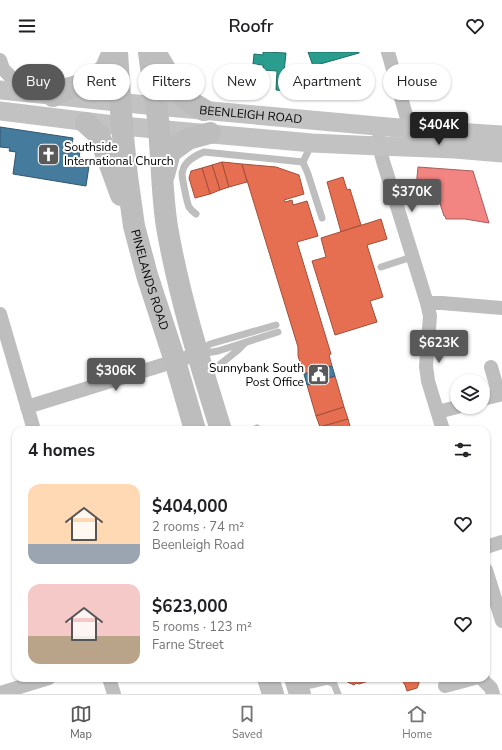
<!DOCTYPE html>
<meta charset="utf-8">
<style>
body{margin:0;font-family:"Nunito Sans",sans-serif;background:#f2f2f2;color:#202124;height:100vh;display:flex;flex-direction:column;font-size:15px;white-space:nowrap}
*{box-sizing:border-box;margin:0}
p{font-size:13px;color:#757577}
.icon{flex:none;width:22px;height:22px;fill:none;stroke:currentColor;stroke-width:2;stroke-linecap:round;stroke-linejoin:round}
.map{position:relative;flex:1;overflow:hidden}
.side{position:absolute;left:12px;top:374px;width:478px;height:256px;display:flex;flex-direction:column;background:#fff;border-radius:12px;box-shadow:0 1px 3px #0004}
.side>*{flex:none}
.guide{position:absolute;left:12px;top:12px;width:478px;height:36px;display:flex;gap:8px}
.controls{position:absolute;left:450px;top:322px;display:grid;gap:8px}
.controls a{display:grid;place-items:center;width:40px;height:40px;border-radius:50%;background:#fff;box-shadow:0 1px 3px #0004;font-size:20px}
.price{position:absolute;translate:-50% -34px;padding:0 9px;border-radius:4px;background:#595959;color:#fff;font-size:13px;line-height:26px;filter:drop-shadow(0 1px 2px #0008)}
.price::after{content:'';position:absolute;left:50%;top:24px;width:12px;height:9px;margin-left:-6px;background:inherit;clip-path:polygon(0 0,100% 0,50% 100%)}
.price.active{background:#222;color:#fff}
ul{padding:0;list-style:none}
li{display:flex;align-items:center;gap:12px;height:100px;padding:0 16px}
li span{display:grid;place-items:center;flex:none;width:112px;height:80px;border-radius:12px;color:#555}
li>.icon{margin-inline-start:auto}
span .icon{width:48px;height:48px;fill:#fffc;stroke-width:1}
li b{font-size:17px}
h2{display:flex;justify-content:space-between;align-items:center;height:48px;padding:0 16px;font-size:17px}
.pill{padding:0 14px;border-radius:18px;background:#fff;box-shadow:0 1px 3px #0004;font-size:14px;line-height:36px}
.pill.active{background:#595959;color:#fff}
header{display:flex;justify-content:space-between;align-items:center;height:52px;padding:0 16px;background:#fff;font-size:18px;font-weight:600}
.dock{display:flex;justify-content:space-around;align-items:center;height:56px;border-top:1px solid #e0e0e0;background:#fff;font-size:11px;color:#757577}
.dock a{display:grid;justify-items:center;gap:2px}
.dock .active{color:#595959}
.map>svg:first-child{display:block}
</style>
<header><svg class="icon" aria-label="menu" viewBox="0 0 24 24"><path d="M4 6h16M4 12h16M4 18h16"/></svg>Roofr<svg class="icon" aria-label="heart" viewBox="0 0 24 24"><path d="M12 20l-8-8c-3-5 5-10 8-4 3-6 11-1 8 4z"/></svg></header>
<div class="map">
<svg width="502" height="642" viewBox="0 0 502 642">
<rect width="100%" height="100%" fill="#fff"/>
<!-- shops -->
<g fill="#e76f51" stroke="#a24e39">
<path d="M222,110l7,25 -9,3 -8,-25z"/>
<path d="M222,110l20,2 5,18 -18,5z"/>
<path d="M242,112l34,3 23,8 5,19 -20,6 1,2 7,-2 1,5 14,-4 11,35 -21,6 34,112 -2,1 3,11 -28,8 -6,-18v-9z"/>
<path d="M212,113l8,25 -10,4 -8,-26z"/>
<path d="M202,116l8,26 -15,4 -6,-20 2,-7z"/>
<path d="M343,125l4,13 3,-1 11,36 -20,7 -14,-50z"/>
<path d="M381,167l6,20 -20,6 16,52 -13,4 7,21 -42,13 -23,-74 14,-4 -5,-19z"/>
<path d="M335,324l9,31 -28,9 -9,-31z"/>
<path d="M344,355l4,12 -28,8 -4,-11z"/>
<path d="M348,367l3,11h-40l9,-3z"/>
<path d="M339,626h39l-19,6 -3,-1 -2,2z"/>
<path d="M391,626h27l1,5 -2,5 -10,3 -2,-6 -2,-3 -4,-3 -3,-1 -1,2z"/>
</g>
<!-- schools -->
<g fill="#2a9d8f" stroke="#1d6e64">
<path d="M263,0l23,1 -2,19 69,5 -2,18 -75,-5 1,-19 -14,-1v-5l-10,-1 1,-10 9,1z"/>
<path d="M308,0h51v1l-46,13z"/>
</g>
<!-- health -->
<path fill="#f28482" stroke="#a95c5b" d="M418,115l55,4 16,52 -24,-4h-19l-1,-3h-1l-7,-22 -20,-2v-3l-1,-1z"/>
<!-- public -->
<g fill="#457b9d" stroke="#30566e">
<path d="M0,75l73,11 -1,6 9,2 -2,11 4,1 -1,7 7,1 -3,20 -73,-12 3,-22 -7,-1 1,-3 -10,-1z"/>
<path d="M332,314l3,10 -28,9 -3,-11z"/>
</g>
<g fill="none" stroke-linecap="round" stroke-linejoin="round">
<!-- lane -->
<g stroke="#bebebe" stroke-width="7">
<path d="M303,110l5,12 14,44"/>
<path d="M196,162c-3,-2 -5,-4 -7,-7 -2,-4 -7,-29 -7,-34 1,-2 1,-4 2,-6 4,-8 13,-12 20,-15l99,10 8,-17"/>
<path d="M381,215l31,-10"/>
<path d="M200,300l10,-8 66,-19"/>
<path d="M200,302l18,-3 60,-19"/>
<path d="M208,324l10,-10 20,-16 7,-7"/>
<path d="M254,378l3,-2"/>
<path d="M301,629l10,4 17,-4 6,3 4,10"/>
</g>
<!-- street -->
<g stroke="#bebebe" stroke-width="14">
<path d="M388,0l22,77"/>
<path d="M0,8l3,9 24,24"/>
<path d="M379,86v8l4,15 44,142 3,13 -4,50 2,15 15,49"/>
<path d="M427,251h15l60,5"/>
<path d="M0,262l34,116"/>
<path d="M483,347l16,-4 -8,-28"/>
<path d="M27,355l171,-53"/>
<path d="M438,360l19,-5"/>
<path d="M486,495l16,-5"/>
<path d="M486,518l16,51"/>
<path d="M109,626l5,16"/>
<path d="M481,626l10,10 2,6"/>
<path d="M445,634l30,-8"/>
<path d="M0,641l49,-15"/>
</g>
<!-- secondary -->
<g stroke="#c2c2c2" stroke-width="19">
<path id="s1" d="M0,38l156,16 254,23 92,6"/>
<path d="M0,59l122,15 190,17 67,3 76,3 47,4"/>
</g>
<!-- primary -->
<g stroke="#bdbdbd" stroke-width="22">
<path id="s2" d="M117,0l5,74 5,50 7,50 13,49 28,86 20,69"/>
<path d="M149,0c3,26 8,52 10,78 3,33 3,65 8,97 12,69 33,136 54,203"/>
<path d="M155,0l20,34 9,12 20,12"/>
<path d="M53,44l13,-7 21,-6 18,-13 8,-18"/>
<path d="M86,71l13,12 22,60"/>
<path d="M164,123l6,-23 18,-13 22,-6"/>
<path d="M268,626l5,16"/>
<path d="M295,626l5,16"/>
</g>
</g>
<!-- icons -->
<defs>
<symbol id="church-square" viewBox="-11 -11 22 22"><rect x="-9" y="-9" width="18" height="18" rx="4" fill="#595959" stroke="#fff"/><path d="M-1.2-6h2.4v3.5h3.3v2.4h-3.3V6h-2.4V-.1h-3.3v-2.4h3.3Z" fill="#fff"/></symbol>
<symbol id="civic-square" viewBox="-11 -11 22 22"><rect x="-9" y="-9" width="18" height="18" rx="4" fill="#595959" stroke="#fff"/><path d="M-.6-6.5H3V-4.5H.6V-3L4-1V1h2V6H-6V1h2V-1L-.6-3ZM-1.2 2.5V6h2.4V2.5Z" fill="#fff"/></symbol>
</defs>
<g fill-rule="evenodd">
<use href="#church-square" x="36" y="90" width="25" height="25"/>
<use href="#civic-square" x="306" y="310" width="25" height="25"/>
</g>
<g text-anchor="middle" stroke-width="4" stroke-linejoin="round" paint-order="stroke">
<!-- street labels -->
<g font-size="12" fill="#000" stroke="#fff">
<text dy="4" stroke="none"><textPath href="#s1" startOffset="252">BEENLEIGH ROAD</textPath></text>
<text dy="4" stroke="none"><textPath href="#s2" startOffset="231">PINELANDS ROAD</textPath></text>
</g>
<!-- poi labels -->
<g font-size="12" fill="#000" stroke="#fff" text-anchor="start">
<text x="64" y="99">Southside<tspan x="64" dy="14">International Church</tspan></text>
<text x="304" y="320" text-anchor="end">Sunnybank South<tspan x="304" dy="14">Post Office</tspan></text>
</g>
</g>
</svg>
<div class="controls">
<a><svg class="icon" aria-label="layers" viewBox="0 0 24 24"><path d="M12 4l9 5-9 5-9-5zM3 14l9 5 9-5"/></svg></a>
</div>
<b class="price active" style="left:439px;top:94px">$404K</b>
<b class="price" style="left:412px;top:161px">$370K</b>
<b class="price" style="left:439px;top:312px">$623K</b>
<b class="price" style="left:116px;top:340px">$306K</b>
<div class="guide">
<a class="pill active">Buy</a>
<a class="pill">Rent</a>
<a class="pill">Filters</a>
<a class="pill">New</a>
<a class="pill">Apartment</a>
<a class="pill">House</a>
</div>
<section class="side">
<h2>4 homes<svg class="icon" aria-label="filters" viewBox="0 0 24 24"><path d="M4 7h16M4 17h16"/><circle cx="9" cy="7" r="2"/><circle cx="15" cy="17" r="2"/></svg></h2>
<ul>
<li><span style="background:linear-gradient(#ffd9b3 75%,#9aa5b1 0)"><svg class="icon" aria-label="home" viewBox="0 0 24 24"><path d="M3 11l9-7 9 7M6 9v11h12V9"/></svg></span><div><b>$404,000</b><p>2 rooms · 74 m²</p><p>Beenleigh Road</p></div><svg class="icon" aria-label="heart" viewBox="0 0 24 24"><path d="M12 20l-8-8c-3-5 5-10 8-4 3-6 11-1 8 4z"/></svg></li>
<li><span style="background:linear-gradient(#f6c9c9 65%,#b9a48a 0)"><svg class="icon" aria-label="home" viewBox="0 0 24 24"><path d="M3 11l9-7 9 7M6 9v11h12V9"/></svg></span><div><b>$623,000</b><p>5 rooms · 123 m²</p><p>Farne Street</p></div><svg class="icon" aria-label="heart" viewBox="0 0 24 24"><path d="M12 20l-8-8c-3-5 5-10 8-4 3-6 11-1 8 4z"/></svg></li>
</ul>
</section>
</div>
<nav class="dock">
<a class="active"><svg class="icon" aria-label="map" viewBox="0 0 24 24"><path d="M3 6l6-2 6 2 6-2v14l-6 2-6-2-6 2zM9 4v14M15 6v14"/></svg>Map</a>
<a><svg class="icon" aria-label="saved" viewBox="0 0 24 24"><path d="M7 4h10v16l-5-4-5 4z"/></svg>Saved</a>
<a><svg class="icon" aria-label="home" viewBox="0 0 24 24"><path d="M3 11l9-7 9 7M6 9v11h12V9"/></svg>Home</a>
</nav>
